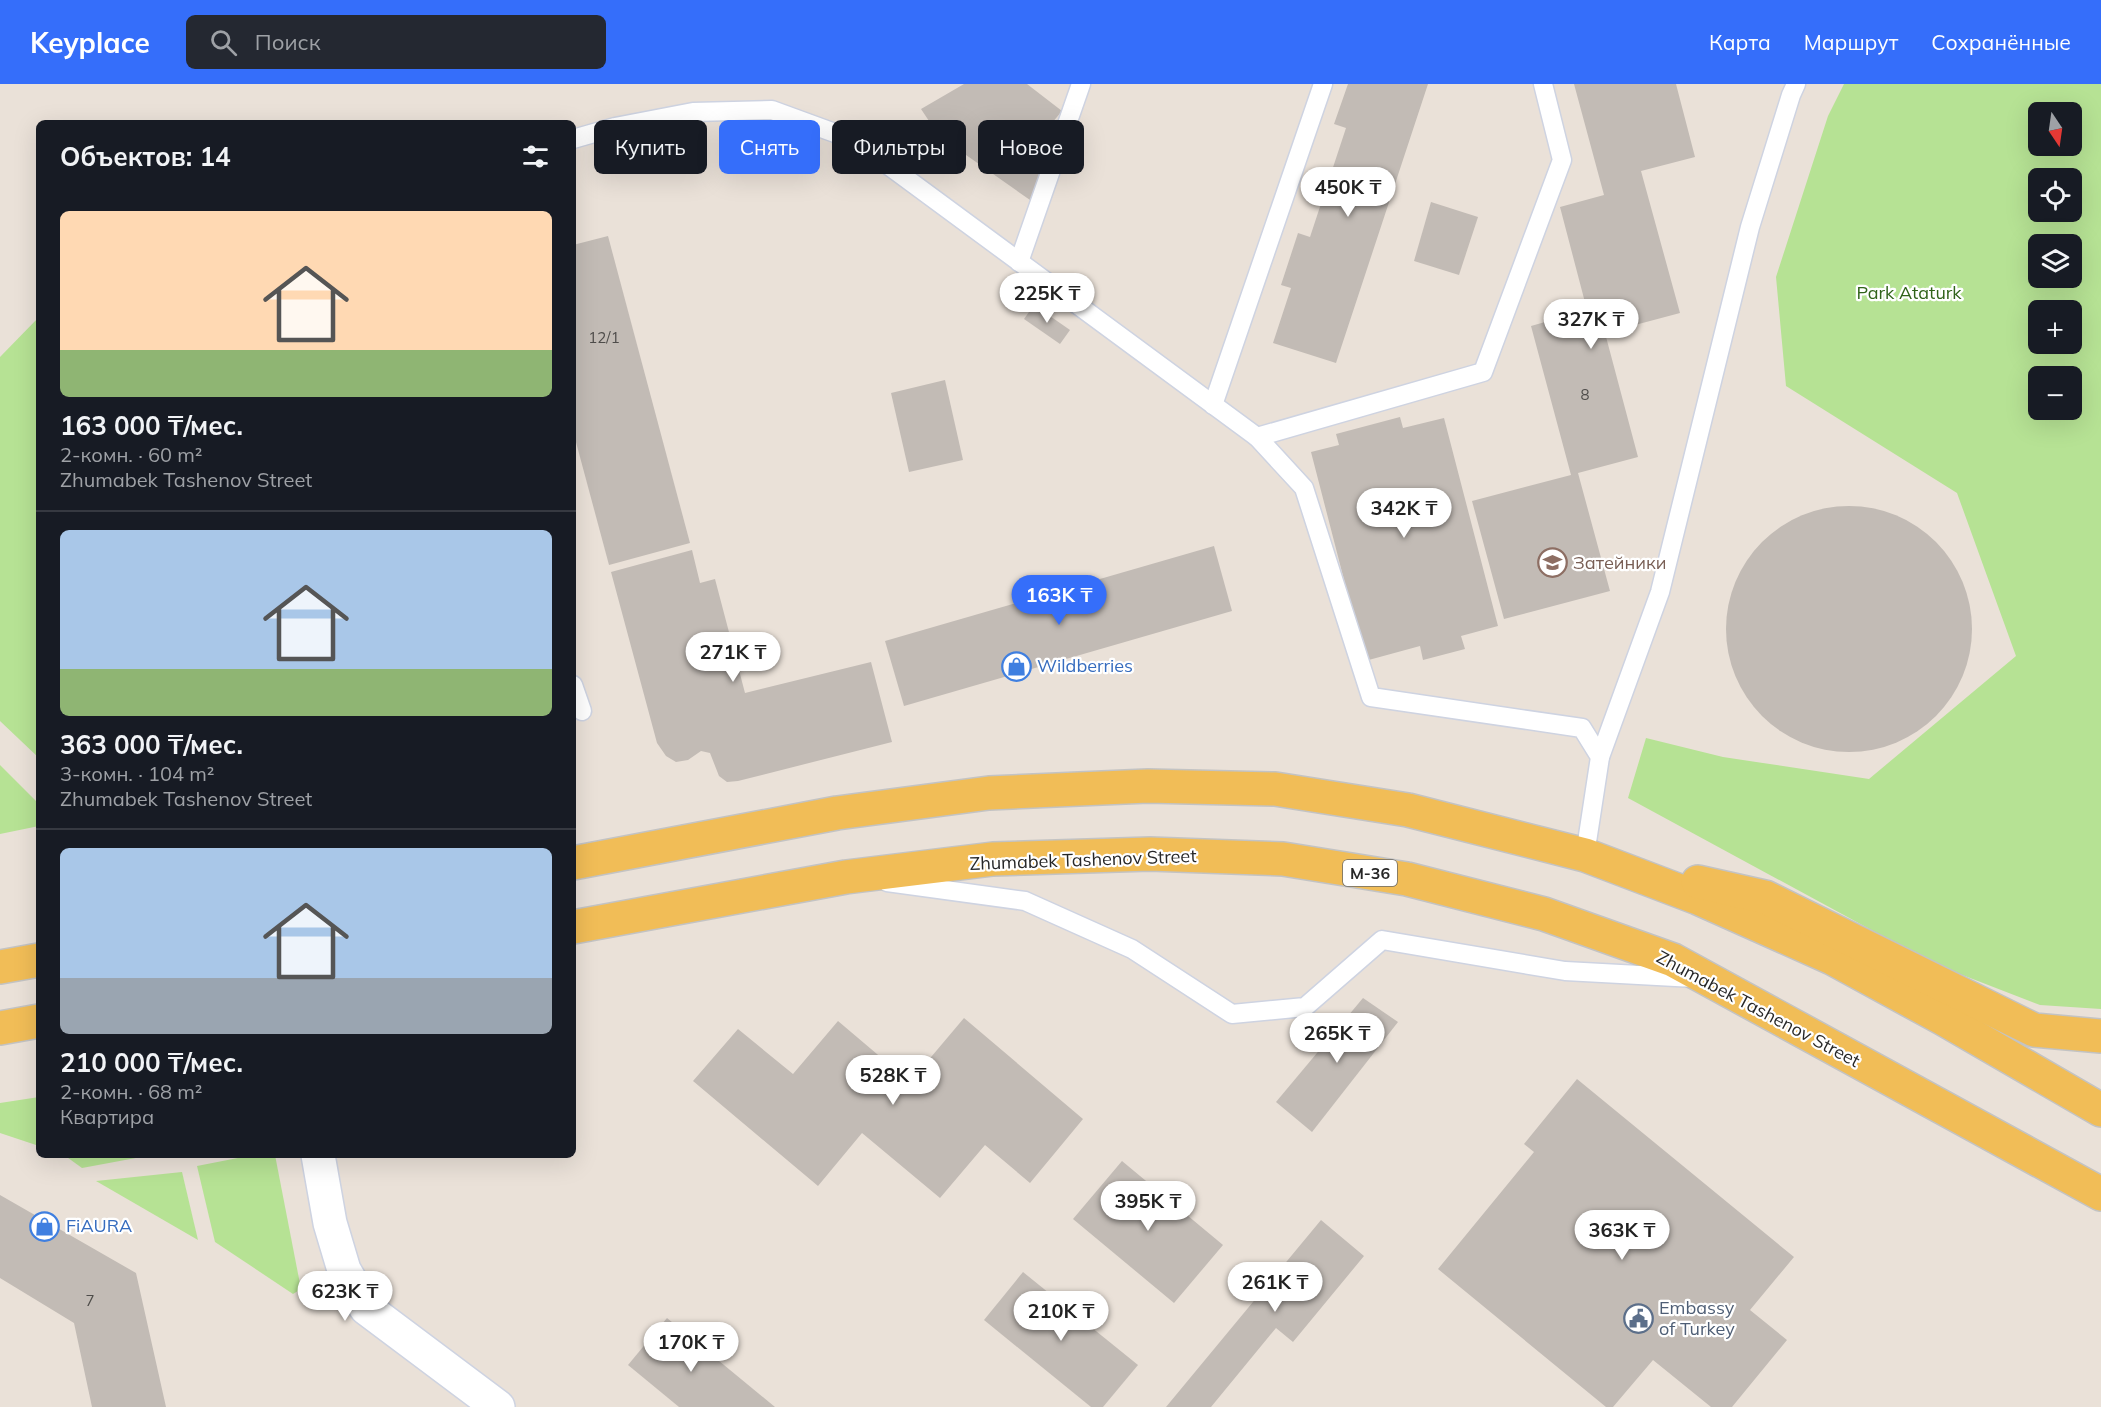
<!DOCTYPE html>
<html lang="ru">
<meta charset="utf-8">
<style>
body{margin:0;font-family:Mulish,sans-serif;background:#242831;color:#f1f3f6;height:100vh;display:flex;flex-direction:column;font-size:22px;white-space:nowrap}
*{box-sizing:border-box;margin:0}
p{font-size:20px;color:#9ea1a6}
.icon{flex:none;width:33px;height:33px;fill:none;stroke:currentColor;stroke-width:2;stroke-linecap:round;stroke-linejoin:round}
.map{position:relative;flex:1;overflow:hidden}
.details{position:absolute;left:36px;top:36px;width:540px;height:1038px;display:flex;flex-direction:column;background:#171b24;border-radius:9px;box-shadow:0 6px 24px #0002}
.details>*{flex:none}
.guide{position:absolute;left:594px;top:36px;width:570px;height:54px;display:flex;gap:12px}
.needle{width:39px;rotate:167deg}
.controls{position:absolute;left:2028px;top:18px;display:grid;gap:12px}
.controls a{display:grid;place-items:center;width:54px;height:54px;border-radius:9px;background:#171b24;box-shadow:0 6px 24px #0002;font-size:30px}
.price{position:absolute;translate:-50% -51px;padding:0 14px;border-radius:21px;background:#fff;color:#222;font-size:20px;line-height:39px;filter:drop-shadow(0 2px 3px #0008)}
.price::after{content:'';position:absolute;left:50%;top:36px;width:18px;height:14px;margin-left:-9px;background:inherit;clip-path:polygon(0 0,100% 0,50% 100%)}
.price.current{background:#356efa;color:#fff}
ul{padding:0;list-style:none}
li{display:grid;align-content:center;gap:12px;height:318px;padding:0 24px}
li+li{border-top:2px solid #363941}
li span{display:grid;place-items:center;height:186px;border-radius:9px;color:#555}
li>.icon{margin-inline-start:auto}
span .icon{width:108px;height:108px;fill:#fffc;stroke-width:1}
li b{font-size:26px}
h2{display:flex;justify-content:space-between;align-items:center;height:72px;padding:0 24px;font-size:26px}
.tag{padding:0 21px;border-radius:9px;background:#171b24;box-shadow:0 6px 24px #0002;font-size:21px;line-height:54px}
.tag.current{background:#356efa;color:#fff}
header{display:flex;align-items:center;gap:36px;box-sizing:border-box;height:84px;padding:0 30px;background:#356efa;color:#fff}
header strong{font-size:28px}
nav{display:flex;gap:33px;margin-inline-start:auto;font-size:21px}
.search{width:420px;height:54px;background:#242831;display:flex;align-items:center;gap:15px;box-sizing:border-box;padding:0 21px;border-radius:9px;color:#9ea1a6;font-size:22px}
.map>svg:first-child{display:block}
</style>
<header>
<strong>Keyplace</strong>
<div class="search"><svg class="icon" aria-label="search" viewBox="0 0 24 24"><circle cx="10" cy="10" r="6"/><path d="M15 15l6 6"/></svg>Поиск</div>
<nav><a>Карта</a><a>Маршрут</a><a>Сохранённые</a></nav>
</header>
<div class="map">
<svg width="2101" height="1323" viewBox="0 0 2101 1323">
<rect width="100%" height="100%" fill="#eae1d8"/>
<!-- green -->
<g fill="#b6e294" fill-rule="evenodd">
<path d="M1844,0h257v925l-61,-4 -106,-41 -306,-166 18,-60 77,19 146,22 147,-123 -59,-163 -171,-107 -10,-109 52,-161zM2038,28h34v34h-34zM2038,94h34v34h-34zM2038,160h34v34h-34zM2038,226h34v34h-34zM2038,292h34v34h-34z"/>
<path d="M39,233v441l-39,-37v-364z"/>
<path d="M0,681l39,39v22l-39,8z"/>
<path d="M39,1013v49l-39,-13v-30z"/>
<path d="M64,1071h88l-70,13z"/>
<path d="M253,1071h22l26,134 -8,5 -78,-52 -18,-76z"/>
<path d="M182,1088l16,68 -102,-59z"/>
</g>
<!-- building -->
<g fill="#c2bbb5">
<path d="M964,0h63l35,27 -21,25 16,9 -27,55 -91,-64 -18,-27z"/>
<path d="M1348,0h80l-92,279 -63,-20 18,-55 -10,-3 17,-52 12,4 36,-109 -12,-4z"/>
<path d="M1574,0h102l19,73 -54,14 39,142 -75,20 33,124 -60,16 32,118 -106,28 -32,-118 99,-26 -40,-149 56,-16 -27,-103 44,-12z"/>
<path d="M1431,118l47,15 -19,58 -45,-14z"/>
<path d="M608,152l82,307 -81,22 -36,-134v-186z"/>
<path d="M1034,221l36,25 -10,14 -36,-25z"/>
<path d="M945,296l18,80 -54,12 -18,-79z"/>
<path d="M1400,333l3,11 41,-10 54,208 -37,10 4,13 -42,11 -3,-14 -55,15 -54,-209 28,-7 -3,-11z"/>
<circle cx="1849" cy="545" r="123"/>
<path d="M1214,462l18,65 -328,95 -19,-65z"/>
<path d="M692,466l8,33 15,-4 30,114 126,-31 21,80 -154,39 -11,1 -8,-6 -9,-23 -9,-2 -13,9 -12,2 -10,-6 -9,-13 -46,-171z"/>
<path d="M1363,914l35,24 -86,110 -36,-30z"/>
<path d="M964,934l119,101 -53,64 -45,-38 -45,53 -78,-65 -44,53 -125,-105 45,-52 55,45 45,-53 72,61z"/>
<path d="M1577,995l217,178 -44,53 37,30 -55,67h-21l-58,-47 -40,47h-7l-168,-138 96,-117 -10,-8z"/>
<path d="M1122,1077l101,84 -49,58 -101,-84z"/>
<path d="M0,1111l136,78 30,134h-74l-18,-84 -74,-45z"/>
<path d="M1321,1136l43,36 -71,86 -17,-14 -65,79h-45z"/>
<path d="M1023,1188l115,93 -35,42h-12l-107,-87z"/>
<path d="M667,1234l108,89h-96l-51,-42z"/>
</g>
<g fill="none" stroke-linecap="round" stroke-linejoin="round">
<defs>
<g id="lane">
<path d="M573,55l42,-12 78,-15 79,-2 82,30 403,297 47,51 67,209 211,31 18,29 -15,98"/>
<path d="M1019,178l62,-178"/>
<path d="M1213,321l110,-321"/>
<path d="M1257,353l226,-65 79,-212 -19,-76"/>
<path d="M573,601l9,26"/>
<path d="M1600,673l60,-165 90,-365 41,-132 5,-11"/>
<path d="M887,798l138,19 107,48 100,65 73,-7 77,-67 183,31 129,7"/>
</g>
<path id="secondary" d="M318,1071l12,68 14,47 22,38 132,99"/>
<g id="primary">
<path d="M573,779l264,-50 152,-20 159,-7 127,3 133,21 177,45 113,43 134,60 110,60 159,92"/>
<path d="M1698,798l67,15 269,133 67,6"/>
<path d="M573,843l273,-50 147,-18 157,-5 133,5 124,20 137,35 129,46 428,234"/>
<path d="M0,883l39,-7"/>
<path d="M0,944l39,-7"/>
</g>
</defs>
<!-- lane casing -->
<use href="#lane" stroke="#ced3e1" stroke-width="21"/>
<!-- secondary casing -->
<use href="#secondary" stroke="#ced3e1" stroke-width="36"/>
<!-- primary casing -->
<use href="#primary" stroke="#c3c3c3" stroke-width="36"/>
<!-- lane -->
<use href="#lane" stroke="#fff" stroke-width="18"/>
<!-- secondary -->
<use href="#secondary" stroke="#fff" stroke-width="33"/>
<!-- primary -->
<use href="#primary" stroke="#f1bd57" stroke-width="33"/>
</g>
<!-- icons -->
<defs>
<symbol id="school-ring" viewBox="-11 -11 22 22"><circle r="9.5" fill="#fff" stroke="#8d6e63" stroke-width="1.5"/><path d="M0-5L7-2L0 1L-7-2ZM-4 1L0 2.5L4 1V4Q0 6-4 4Z" fill="#8d6e63"/></symbol>
<symbol id="shop-ring" viewBox="-11 -11 22 22"><circle r="9.5" fill="#fff" stroke="#3f7fe0" stroke-width="1.5"/><path d="M-5-2.5h2.3a2.7 3.5 0 0 1 5.4 0H5L5.5 6h-11ZM-1.5-2.5h3a1.5 2.3 0 0 0-3 0Z" fill="#3f7fe0"/></symbol>
<symbol id="civic-ring" viewBox="-11 -11 22 22"><circle r="9.5" fill="#fff" stroke="#5c6f8a" stroke-width="1.5"/><path d="M-.6-6.5H3V-4.5H.6V-3L4-1V1h2V6H-6V1h2V-1L-.6-3ZM-1.2 2.5V6h2.4V2.5Z" fill="#5c6f8a"/></symbol>
</defs>
<g fill-rule="evenodd">
<use href="#school-ring" x="1536" y="462" width="33" height="33"/>
<use href="#shop-ring" x="1000" y="566" width="33" height="33"/>
<use href="#shop-ring" x="28" y="1126" width="33" height="33"/>
<use href="#civic-ring" x="1622" y="1218" width="33" height="33"/>
</g>
<g text-anchor="middle" stroke-width="4.5" stroke-linejoin="round" paint-order="stroke">
<!-- number labels -->
<g font-size="15" fill="#4e4c4a">
<text x="604" y="259">12/1</text>
<text x="1585" y="316">8</text>
<text x="90" y="1222">7</text>
</g>
<!-- shield labels -->
<rect fill="#fff" stroke="#686868" stroke-width="1.5" x="1343" y="776" width="54" height="26" rx="4.5"/>
<g font-size="16" font-weight="bold" fill="#272727">
<text x="1370" y="795">M-36</text>
</g>
<!-- park labels -->
<g font-size="18" fill="#306319" stroke="#fff">
<text x="1909" y="215">Park Ataturk</text>
</g>
<!-- education labels -->
<g font-size="18" fill="#785e54" stroke="#fff" text-anchor="start">
<text x="1573" y="485">Затейники</text>
</g>
<!-- shop labels -->
<g font-size="18" fill="#366cbe" stroke="#fff" text-anchor="start">
<text x="1037" y="588">Wildberries</text>
<text x="66" y="1148">FiAURA</text>
</g>
<!-- street labels -->
<g font-size="18" fill="#272727" stroke="#fff">
<text transform="translate(1083 776) rotate(-2)" y="6">Zhumabek Tashenov Street</text>
<text transform="translate(1758 925) rotate(28)" y="6">Zhumabek Tashenov Street</text>
</g>
<!-- service labels -->
<g font-size="18" fill="#4e5e75" stroke="#fff" text-anchor="start">
<text x="1659" y="1230">Embassy<tspan x="1659" dy="21">of Turkey</tspan></text>
</g>
</g>
</svg>
<div class="controls">
<a><svg class="needle" viewBox="-14 -14 28 28"><path d="M0-13l5 13h-10z" fill="#e53935"/><path d="M0 13l5-13h-10z" fill="#9ea1a6"/></svg></a>
<a><svg class="icon" aria-label="locate" viewBox="0 0 24 24"><circle cx="12" cy="12" r="6"/><path d="M12 2v4M12 18v4M2 12h4M18 12h4"/></svg></a>
<a><svg class="icon" aria-label="layers" viewBox="0 0 24 24"><path d="M12 4l9 5-9 5-9-5zM3 14l9 5 9-5"/></svg></a>
<a>+</a>
<a>−</a>
</div>
<b class="price" style="left:1348px;top:134px">450K ₸</b>
<b class="price" style="left:1047px;top:240px">225K ₸</b>
<b class="price" style="left:1591px;top:266px">327K ₸</b>
<b class="price" style="left:1404px;top:455px">342K ₸</b>
<b class="price current" style="left:1059px;top:542px">163K ₸</b>
<b class="price" style="left:733px;top:599px">271K ₸</b>
<b class="price" style="left:1337px;top:980px">265K ₸</b>
<b class="price" style="left:893px;top:1022px">528K ₸</b>
<b class="price" style="left:1148px;top:1148px">395K ₸</b>
<b class="price" style="left:1622px;top:1177px">363K ₸</b>
<b class="price" style="left:1275px;top:1229px">261K ₸</b>
<b class="price" style="left:345px;top:1238px">623K ₸</b>
<b class="price" style="left:1061px;top:1258px">210K ₸</b>
<b class="price" style="left:691px;top:1289px">170K ₸</b>
<div class="guide">
<a class="tag">Купить</a>
<a class="tag current">Снять</a>
<a class="tag">Фильтры</a>
<a class="tag">Новое</a>
</div>
<section class="details">
<h2>Объектов: 14<svg class="icon" aria-label="filters" viewBox="0 0 24 24"><path d="M4 7h16M4 17h16"/><circle cx="9" cy="7" r="2"/><circle cx="15" cy="17" r="2"/></svg></h2>
<ul>
<li><span style="background:linear-gradient(#ffd9b3 75%,#8fb573 0)"><svg class="icon" aria-label="home" viewBox="0 0 24 24"><path d="M3 11l9-7 9 7M6 9v11h12V9"/></svg></span><div><b>163 000 ₸/мес.</b><p>2-комн. · 60 m²</p><p>Zhumabek Tashenov Street</p></div></li>
<li><span style="background:linear-gradient(#a9c7e8 75%,#8fb573 0)"><svg class="icon" aria-label="home" viewBox="0 0 24 24"><path d="M3 11l9-7 9 7M6 9v11h12V9"/></svg></span><div><b>363 000 ₸/мес.</b><p>3-комн. · 104 m²</p><p>Zhumabek Tashenov Street</p></div></li>
<li><span style="background:linear-gradient(#a9c7e8 70%,#9aa5b1 0)"><svg class="icon" aria-label="home" viewBox="0 0 24 24"><path d="M3 11l9-7 9 7M6 9v11h12V9"/></svg></span><div><b>210 000 ₸/мес.</b><p>2-комн. · 68 m²</p><p>Квартира</p></div></li>
</ul>
</section>
</div>
